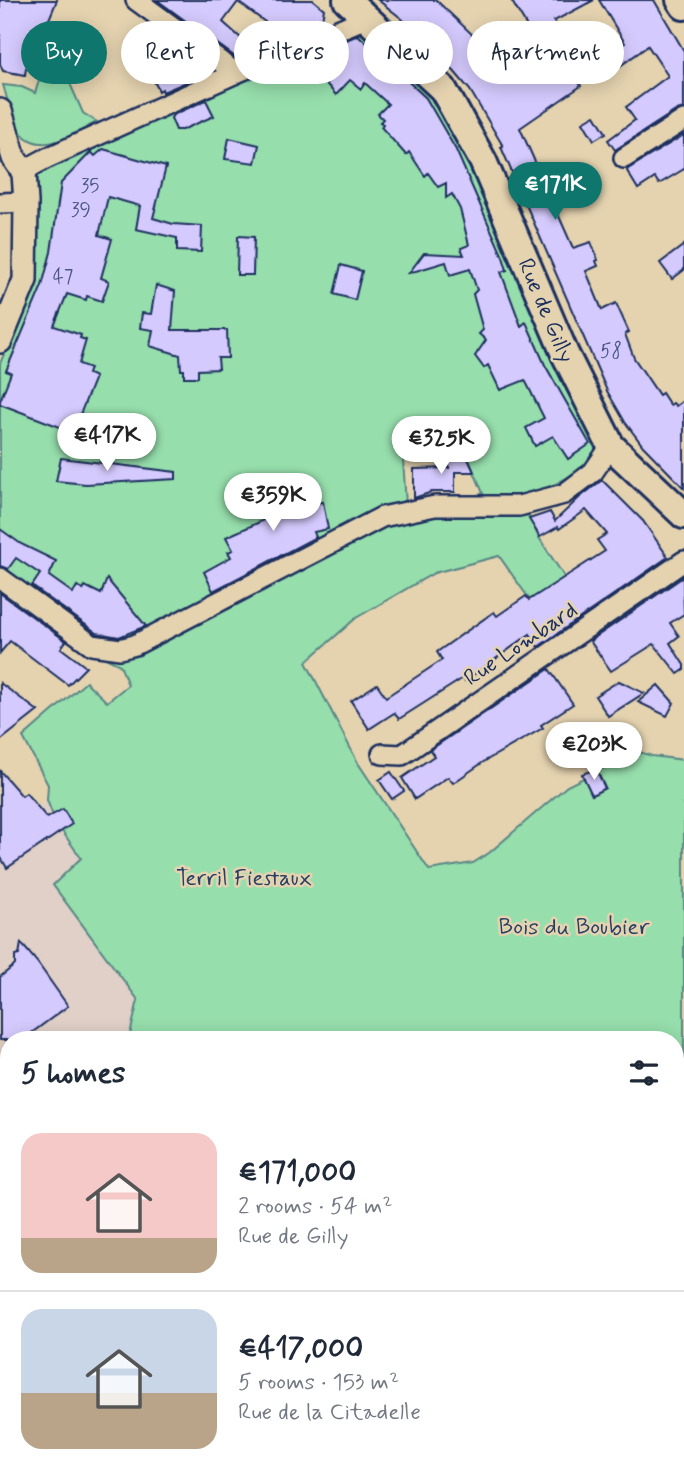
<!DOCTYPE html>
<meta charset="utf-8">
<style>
body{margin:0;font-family:Mynerve,sans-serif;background:#f2f2f3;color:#1f2937;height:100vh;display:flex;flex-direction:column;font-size:26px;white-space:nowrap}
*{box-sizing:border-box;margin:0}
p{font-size:23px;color:#747a83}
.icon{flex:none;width:38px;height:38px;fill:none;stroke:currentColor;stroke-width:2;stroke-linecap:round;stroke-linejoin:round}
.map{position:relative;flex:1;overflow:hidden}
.drawer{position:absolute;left:0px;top:1031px;width:684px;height:450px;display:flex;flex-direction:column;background:#fff;border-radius:28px 28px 0 0;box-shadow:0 4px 18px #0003}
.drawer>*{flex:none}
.banner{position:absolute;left:21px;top:21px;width:642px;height:63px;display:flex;gap:14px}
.price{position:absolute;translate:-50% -60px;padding:0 16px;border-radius:24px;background:#fff;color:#222;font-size:23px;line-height:46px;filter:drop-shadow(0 2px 4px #0008)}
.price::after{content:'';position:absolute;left:50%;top:42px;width:21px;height:16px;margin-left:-10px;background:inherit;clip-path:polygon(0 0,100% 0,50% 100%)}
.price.active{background:#0f766e;color:#fff}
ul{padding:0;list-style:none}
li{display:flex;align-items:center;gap:21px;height:175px;padding:0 21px}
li+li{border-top:2px solid #e0e1e3}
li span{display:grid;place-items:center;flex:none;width:196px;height:140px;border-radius:21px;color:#555}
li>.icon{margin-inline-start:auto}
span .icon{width:84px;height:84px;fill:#fffc;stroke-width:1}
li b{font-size:30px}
h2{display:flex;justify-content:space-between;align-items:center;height:84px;padding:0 21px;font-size:30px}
.tag{padding:0 24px;border-radius:32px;background:#fff;box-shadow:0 4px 18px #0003;font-size:24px;line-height:63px}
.tag.active{background:#0f766e;color:#fff}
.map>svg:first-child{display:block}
</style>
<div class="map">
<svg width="684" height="1479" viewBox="0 0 684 1479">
<rect width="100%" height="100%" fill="#e5d3b0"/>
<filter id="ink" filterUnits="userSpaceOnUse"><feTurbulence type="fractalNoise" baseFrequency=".0143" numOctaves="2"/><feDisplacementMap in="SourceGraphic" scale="14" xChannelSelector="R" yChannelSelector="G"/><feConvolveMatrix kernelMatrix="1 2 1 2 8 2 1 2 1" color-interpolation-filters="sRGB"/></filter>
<g filter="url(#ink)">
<!-- built -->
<path fill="#e0d0c7" d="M47,800l9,21 25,37 -27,27 84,115 -9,39 -120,1v273l-9,11v-487z"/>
<!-- green -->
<g fill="#96deac" stroke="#588685" stroke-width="2">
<path d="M366,32l77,78 41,73 118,269c-51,44 -77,45 -141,49l22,-8 -16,-38 -64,4 3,46 21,12 76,-8 26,7 9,20 27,42 -35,22 -31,-44 -65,17 -78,45 -50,44 52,101 71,107 44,-7 16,-10 78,-67 49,-24 4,-16 32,10 32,4v719h-684v-155l9,-11v159h667v-432l-547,-1 9,-39 -85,-115 28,-27 -26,-37 -8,-21 1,-15 -25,-48 63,-55 21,20 21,-17 -8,-20 -19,-9 -101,-69v-223l33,-83 5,-107c108,-52 217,-99 328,-142z"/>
<path d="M44,65l21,7 18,41 14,9c-22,11 -54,35 -76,11 -8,-8 -14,-36 -18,-48l19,2 13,6z"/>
</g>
<!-- building -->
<g fill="#d5cafd" stroke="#1b2f5e" stroke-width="2" fill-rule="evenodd">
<path d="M0,0h57l-19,46 11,6 -2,6 4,3 -7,11 -18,-4 -1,7 -22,-4 -3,-7z"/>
<path d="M157,0h156l11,9 -3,15 -83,35zM238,2l31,23 -26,15 -20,-18z"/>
<path d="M378,0h58l40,38 -3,2 18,26 3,-1 3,5 4,-3 6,9 9,-7 10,14 40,-26 15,29 -61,42 53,120 18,-6 7,18 -2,1 2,5 -12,5 16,39 14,-7 13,29 -4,2 9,24 25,37 3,-2 8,12 3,-2 3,3 8,-6v88l-41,-42 -18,-24 -18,-31 -106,-244 2,-1 -33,-56 -17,-20 -52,-52z"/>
<path d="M511,0h83l-40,21 2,3 -22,14z"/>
<path d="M599,0h55l30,51v57l-7,2 -62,40 -7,-10 27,-20 -9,-13 42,-31 -20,-30 -42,30 -8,3 -8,-12 35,-24z"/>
<path d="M147,23l12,9 -15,26 -8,-17z"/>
<path d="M358,35l68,63 30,52 47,107 4,13 -6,2 20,54 5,-4 19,43 45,79 -22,15 -15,-23 -18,10 -9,-18 18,-10 -19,-38 -25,10 -12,-25 -4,3 -9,-12 11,-16 -7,-6 4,-4 -10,-36 4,-4 -7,-21 -20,6 -4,-13 -37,11 15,-20 40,2 -3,-7 8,-3 -9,-36 -8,-15 -6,4v-15l-8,4 -10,-14 -3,3 -16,-24 -3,3 -25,-28 2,-3 -3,-2 3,-3 -5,-5 10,-10 -23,-21 -4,6 -11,-9 -14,15 -20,-23 -13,7 -11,-16z"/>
<path d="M186,52l10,7 7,16 -40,17 -1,-3 -3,2 -5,-10 17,-22z"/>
<path d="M206,100l8,16 -32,14h-6l-5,-12 2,-3z"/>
<path d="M595,115l11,18 -12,7 -11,-18z"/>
<path d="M684,135v34l-25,15 -4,-6 -17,11 -11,-18 1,-2z"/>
<path d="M229,138l30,7 -4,18 -30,-4z"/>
<path d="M103,149l63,18 -13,51 20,6 29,2 -1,26 -24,-1v-13l-41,-9 4,-23 -32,-9 -9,38 13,4 -11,39 8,3 -7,20 -15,-5 -1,4 -19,-6 -13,32 27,9 -1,3 6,2 -7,24 11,4 -2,6 7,3 -22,55 -73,-28v-3l11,-28 -5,-2 36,-85 9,-34 10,-69 30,-31 4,4z"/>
<path d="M238,236l16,1 -1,38h-16z"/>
<path d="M684,245v25l-12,9 -12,-16z"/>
<path d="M341,265l21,6 -7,29 -21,-6z"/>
<path d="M156,285l19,6 -3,39h55l1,28h-10l1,11 -21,1v7h-14v-7h-3l-1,-15 -30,-9 3,-16 -13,-2 2,-15 9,1z"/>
<path d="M465,452l9,20h-19v20h-23l-18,6v-29l35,-1 -1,-13z"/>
<path d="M61,458l115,14v7l-90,5 -30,-3z"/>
<path d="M307,476l1,3 4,-1 4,25 7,-1 5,27 -14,3 2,5 -103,54 -9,-19 27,-15 -3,-5 5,-2 -7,-13 36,-16 5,-12 17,-8 -6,-14z"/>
<path d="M602,480l41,41 25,36 -130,90 -8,-13 -65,47 -2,-3 -6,4 -58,37 -5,-6 -25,16 -18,-28 26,-17 9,13 56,-37 -5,-8 57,-40 3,4 29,-20 3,4 76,-49 -8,-11 10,-6 -21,-24 -27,19 -1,-2 -18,10 -11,-18 21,-7 5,9 24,-23z"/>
<path d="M0,529l21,15 35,17 -7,15 24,17 4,-7 6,4 2,-4 16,8 6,-15 39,47 -27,11 -22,-4 -65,-47 8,-12 -24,-16 -8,11 -8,-3z"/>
<path d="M683,577l1,37 -14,9 9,13 -9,7 14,22v5l-6,4 -24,-30 -43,27 -21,-30z"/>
<path d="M0,593l66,48 -5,7 25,19 -18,18 -58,-44 -10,12z"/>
<path d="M549,669l24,35 -32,21 2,3 -58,33 -32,22 -5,-6 -33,22 -13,-21 32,-22 -4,-6z"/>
<path d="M619,681l25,12 -36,23 -13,-20z"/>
<path d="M0,683l38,28 -38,30z"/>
<path d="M658,685l16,18 -7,13 -29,-14z"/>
<path d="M596,769l9,19 -13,7 -10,-21z"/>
<path d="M0,771l22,25 4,-3 21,25 16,-9 9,15 -65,44 -7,-12z"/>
<path d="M391,772l13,19 -12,8 -13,-19z"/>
<path d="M21,943l16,19 31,44 -46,34h-22v-63l15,-12v-9l4,-1z"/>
</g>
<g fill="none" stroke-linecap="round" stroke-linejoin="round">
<defs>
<g id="minor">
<path d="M136,0l100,73"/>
<path d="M624,158l60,-38"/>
<path d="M24,173l8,-7 15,-8 189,-85 130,-55"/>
<path d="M0,203l26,-1"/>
<path d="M0,578l92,67 28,4 15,-4 247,-128 53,-11h84l45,-12 29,-22 18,-26"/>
<path d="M382,754l20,1 282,-194"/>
</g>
<path id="tertiary" d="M0,111l14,47 10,15 2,29 -1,78 -25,61"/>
<g id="secondary">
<path d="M347,0l96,89 40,72 82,193 46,92 73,69"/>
<path d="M680,0l4,6"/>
</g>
</defs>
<!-- minor casing -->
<use href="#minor" stroke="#1b2f5e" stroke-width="24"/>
<!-- tertiary casing -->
<use href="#tertiary" stroke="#1b2f5e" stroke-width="28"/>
<!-- secondary casing -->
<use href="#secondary" stroke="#1b2f5e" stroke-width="32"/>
<!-- minor -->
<use href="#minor" stroke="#e5d3b0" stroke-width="19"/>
<!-- tertiary -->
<use href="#tertiary" stroke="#e5d3b0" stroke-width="23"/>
<!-- secondary -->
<use href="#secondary" stroke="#e5d3b0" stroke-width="26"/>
</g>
</g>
<g text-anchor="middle" stroke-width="5" stroke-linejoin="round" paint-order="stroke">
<!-- number labels -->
<g font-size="19" fill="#4a5686">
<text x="90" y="192">35</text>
<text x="81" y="216">39</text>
<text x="63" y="283">47</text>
<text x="611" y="357">58</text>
</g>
<!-- street labels -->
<g font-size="23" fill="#1b2f5e" stroke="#e5d3b0">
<text transform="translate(547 310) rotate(67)" y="8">Rue de Gilly</text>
<text transform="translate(520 643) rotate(-34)" y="8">Rue Lombard</text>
</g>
<!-- park labels -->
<g font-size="23" fill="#274066" stroke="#e5d3b0">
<text x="244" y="885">Terril Fiestaux</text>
<text x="574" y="934">Bois du Boubier</text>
</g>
</g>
</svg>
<b class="price active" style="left:555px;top:222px">€171K</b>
<b class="price" style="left:107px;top:473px">€417K</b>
<b class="price" style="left:441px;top:476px">€325K</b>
<b class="price" style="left:273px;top:533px">€359K</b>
<b class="price" style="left:594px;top:782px">€203K</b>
<div class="banner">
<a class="tag active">Buy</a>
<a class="tag">Rent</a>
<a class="tag">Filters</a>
<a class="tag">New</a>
<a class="tag">Apartment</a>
</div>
<section class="drawer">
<h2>5 homes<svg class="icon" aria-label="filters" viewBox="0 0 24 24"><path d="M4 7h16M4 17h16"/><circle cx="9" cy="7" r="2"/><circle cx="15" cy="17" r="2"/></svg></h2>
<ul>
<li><span style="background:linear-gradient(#f6c9c9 75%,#b9a48a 0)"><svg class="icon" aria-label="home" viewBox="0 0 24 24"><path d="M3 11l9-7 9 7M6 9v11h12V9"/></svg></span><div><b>€171,000</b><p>2 rooms · 54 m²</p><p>Rue de Gilly</p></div></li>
<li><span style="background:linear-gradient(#c9d6e8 60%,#b9a48a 0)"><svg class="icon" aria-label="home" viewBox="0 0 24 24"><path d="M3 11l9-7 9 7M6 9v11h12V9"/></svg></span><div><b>€417,000</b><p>5 rooms · 153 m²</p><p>Rue de la Citadelle</p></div></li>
</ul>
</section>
</div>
